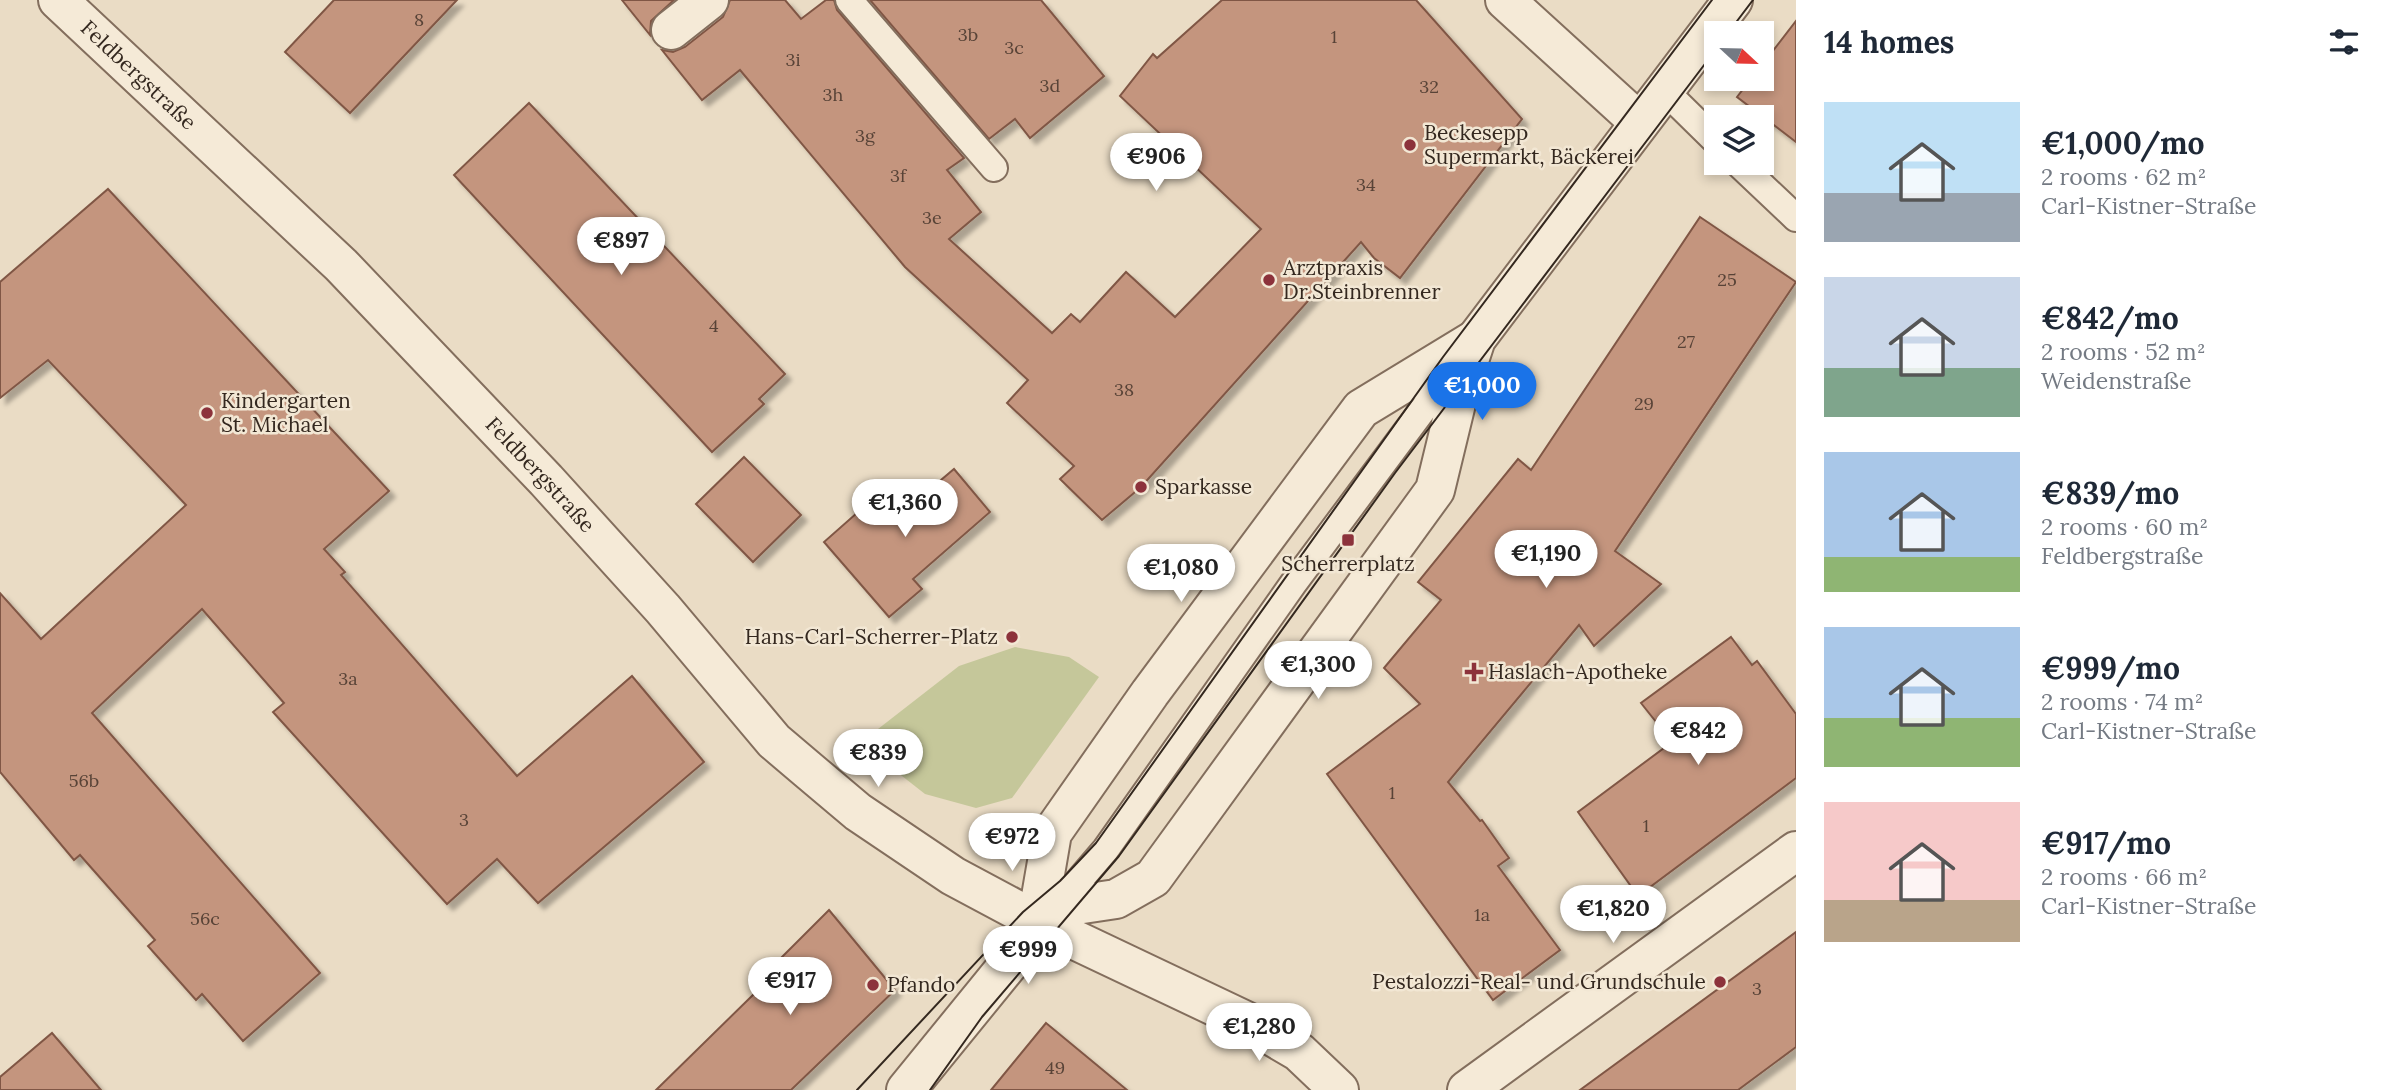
<!DOCTYPE html>
<meta charset="utf-8">
<style>
body{margin:0;font-family:Lora,serif;background:#f6f6f7;color:#1f2937;height:100vh;display:flex;flex-direction:column;font-size:26px;white-space:nowrap}
*{box-sizing:border-box;margin:0}
p{font-size:23px;color:#747a83}
.icon{flex:none;width:38px;height:38px;fill:none;stroke:currentColor;stroke-width:2;stroke-linecap:round;stroke-linejoin:round}
.map{position:relative;flex:1;overflow:hidden}
.panel{display:flex;flex-direction:column;background:#fff;width:595px}
.panel>*{flex:none}
.needle{width:46px;rotate:112deg}
.fabs{position:absolute;left:1704px;top:21px;display:grid;gap:14px}
.fabs a{display:grid;place-items:center;width:70px;height:70px;border-radius:0px;background:#fff;box-shadow:0 4px 10px #0003;font-size:35px}
.price{position:absolute;translate:-50% -60px;padding:0 16px;border-radius:24px;background:#fff;color:#222;font-size:23px;line-height:46px;filter:drop-shadow(0 2px 4px #0008)}
.price::after{content:'';position:absolute;left:50%;top:42px;width:21px;height:16px;margin-left:-10px;background:inherit;clip-path:polygon(0 0,100% 0,50% 100%)}
.price.on{background:#1a73e8;color:#fff}
ul{padding:0;list-style:none}
li{display:flex;align-items:center;gap:21px;height:175px;padding:0 28px}
li span{display:grid;place-items:center;flex:none;width:196px;height:140px;border-radius:0px;color:#555}
li>.icon{margin-inline-start:auto}
span .icon{width:84px;height:84px;fill:#fffc;stroke-width:1}
li b{font-size:30px}
h2{display:flex;justify-content:space-between;align-items:center;height:84px;padding:0 28px;font-size:30px}
main{display:flex;flex:1;min-height:0}
.map>svg:first-child{display:block}
</style>
<main>
<div class="map">
<svg width="1796" height="1090" viewBox="0 0 1796 1090">
<defs>
<filter id="shadow"><feDropShadow dx="6" dy="6" stdDeviation="2" flood-color="#0004"/></filter>
</defs>
<rect width="100%" height="100%" fill="#eadcc5"/>
<!-- green -->
<path fill="#c5c79a" d="M1015,647l54,10 30,20 -87,121 -36,10 -51,-14 -65,-51 99,-77z"/>
<!-- building -->
<g fill="#c4957e" stroke="#805745" stroke-width="2" filter="url(#shadow)">
<path d="M334,0h123l-107,113 -65,-61z"/>
<path d="M622,0h52l-23,21 -1,14z"/>
<path d="M730,0h55l16,19 25,-19h8l3,10 127,148 -17,12 34,42 -32,27 103,94 19,-19 9,8 46,-50 49,45 86,-88 -141,-133 33,-42 4,4 65,-58h194l106,119 -122,159 -26,-20 -13,-16 -220,245 -39,33 -42,-41 14,-13 -67,-63 21,-23 -123,-113 -165,-197 -38,30 -40,-50 11,2 12,-5 38,-30z"/>
<path d="M870,0h171l63,76 -74,62 -15,-19 -26,20z"/>
<path d="M1796,21v121l-59,-45 14,-18h11v-14z"/>
<path d="M529,103l256,271 -26,25 5,5 -52,48 -258,-277z"/>
<path d="M108,189l281,302 -65,58 21,23 -4,3 176,201 115,-100 72,86 -166,141 -41,-44 -50,45 -174,-192 11,-9 -82,-94 -110,104 228,260 -77,68 -41,-47 -6,6 -48,-54 7,-6 -37,-42 -38,-43 -6,5 -74,-88v-179l41,46 145,-134 -138,-145 -48,38v-116z"/>
<path d="M1700,217l96,65 -181,269 46,33 -67,62 -15,-21 -131,157 32,39 2,-1 27,38 -11,8 62,84 -67,50 -166,-226 93,-70 -36,-36 57,-68 -23,-18 100,-123 13,11z"/>
<path d="M744,457l57,58 -48,47 -57,-58z"/>
<path d="M954,469l36,43 -77,67 9,10 -33,28 -65,-75 59,-52 19,23z"/>
<path d="M1731,637l21,28 5,-4 39,53v64l-158,118 -60,-84 94,-70 -31,-39z"/>
<path d="M829,910l66,80 -104,100h-135l102,-100 -5,-4z"/>
<path d="M1796,932v115l-58,43h-158z"/>
<path d="M1046,1023l81,67h-136z"/>
<path d="M52,1033l49,57h-101v-13z"/>
</g>
<g fill="none" stroke-linecap="round" stroke-linejoin="round">
<defs>
<g id="service">
<path d="M849,0l145,168"/>
<path d="M1664,90l53,52"/>
<path d="M1738,163l58,55"/>
<path d="M1052,912l54,-63 187,-265 169,-227"/>
</g>
<g id="minor">
<path id="s1" d="M58,0l283,265 205,215 117,129 111,132 33,28 51,43 95,64 101,54 196,93 49,29 40,38"/>
<path d="M1505,0l134,122"/>
<path d="M671,30l38,-30"/>
<path d="M1042,923l-1,-26 11,-64 98,-140 211,-284 115,-70"/>
<path d="M906,1090l136,-167 34,-18 40,-6 37,-21 282,-388 24,-99 17,-52 257,-339"/>
<path d="M1467,1090l329,-239"/>
</g>
</defs>
<!-- service casing -->
<use href="#service" stroke="#836e5d" stroke-width="30"/>
<!-- minor casing -->
<use href="#minor" stroke="#836e5d" stroke-width="42"/>
<!-- service -->
<use href="#service" stroke="#f5ead7" stroke-width="26"/>
<!-- minor -->
<use href="#minor" stroke="#f5ead7" stroke-width="38"/>
<!-- tram -->
<g stroke="#34281f" stroke-width="2">
<path d="M1728,33l25,-33"/>
<path d="M857,1090l166,-178 37,-31 36,-38 347,-486 269,-357"/>
<path d="M930,1090l52,-73 137,-161 276,-383 322,-425"/>
</g>
</g>
<!-- markers -->
<g fill="#8c323b" stroke="#f2e7d4" stroke-width="2.5">
<circle cx="1410" cy="145" r="7"/>
<circle cx="1269" cy="280" r="7"/>
<circle cx="207" cy="413" r="7"/>
<circle cx="1141" cy="487" r="7"/>
<rect x="1341" y="533" width="14" height="14" rx="3.5"/>
<circle cx="1012" cy="637" r="7"/>
<path d="M1470.5 661.5h7v7h7v7h-7v7h-7v-7h-7v-7h7z"/>
<circle cx="1720" cy="982" r="7"/>
<circle cx="873" cy="985" r="7"/>
</g>
<g text-anchor="middle" stroke-width="5" stroke-linejoin="round" paint-order="stroke">
<!-- number labels -->
<g font-size="18" fill="#584337">
<text x="419" y="26">8</text>
<text x="968" y="41">3b</text>
<text x="1334" y="43">1</text>
<text x="1014" y="54">3c</text>
<text x="793" y="66">3i</text>
<text x="1050" y="92">3d</text>
<text x="1429" y="93">32</text>
<text x="833" y="101">3h</text>
<text x="865" y="142">3g</text>
<text x="898" y="182">3f</text>
<text x="1366" y="191">34</text>
<text x="932" y="224">3e</text>
<text x="1727" y="286">25</text>
<text x="714" y="332">4</text>
<text x="1686" y="348">27</text>
<text x="1124" y="396">38</text>
<text x="1644" y="410">29</text>
<text x="348" y="685">3a</text>
<text x="84" y="787">56b</text>
<text x="1392" y="799">1</text>
<text x="464" y="826">3</text>
<text x="1646" y="832">1</text>
<text x="1482" y="921">1a</text>
<text x="205" y="925">56c</text>
<text x="1757" y="995">3</text>
<text x="1055" y="1074">49</text>
</g>
<!-- street labels -->
<g font-size="21" fill="#34281f" stroke="#f2e7d4">
<text dy="7" stroke="none"><textPath href="#s1" startOffset="110">Feldbergstraße</textPath></text>
<text dy="7" stroke="none"><textPath href="#s1" startOffset="677">Feldbergstraße</textPath></text>
</g>
<!-- poi labels -->
<g font-size="21" fill="#34281f" stroke="#f2e7d4" text-anchor="start">
<text x="1424" y="140">Beckesepp<tspan x="1424" dy="24">Supermarkt, Bäckerei</tspan></text>
<text x="1283" y="275">Arztpraxis<tspan x="1283" dy="24">Dr.Steinbrenner</tspan></text>
<text x="221" y="408">Kindergarten<tspan x="221" dy="24">St. Michael</tspan></text>
<text x="1155" y="494">Sparkasse</text>
<text x="1348" y="571" text-anchor="middle">Scherrerplatz</text>
<text x="998" y="644" text-anchor="end">Hans-Carl-Scherrer-Platz</text>
<text x="1488" y="679">Haslach-Apotheke</text>
<text x="1706" y="989" text-anchor="end">Pestalozzi-Real- und Grundschule</text>
<text x="887" y="992">Pfando</text>
</g>
</g>
</svg>
<div class="fabs">
<a><svg class="needle" viewBox="-14 -14 28 28"><path d="M0-13l5 13h-10z" fill="#e53935"/><path d="M0 13l5-13h-10z" fill="#747a83"/></svg></a>
<a><svg class="icon" aria-label="layers" viewBox="0 0 24 24"><path d="M12 4l9 5-9 5-9-5zM3 14l9 5 9-5"/></svg></a>
</div>
<b class="price" style="left:1156px;top:193px">€906</b>
<b class="price" style="left:621px;top:277px">€897</b>
<b class="price on" style="left:1482px;top:422px">€1,000</b>
<b class="price" style="left:905px;top:539px">€1,360</b>
<b class="price" style="left:1546px;top:590px">€1,190</b>
<b class="price" style="left:1181px;top:604px">€1,080</b>
<b class="price" style="left:1318px;top:701px">€1,300</b>
<b class="price" style="left:1698px;top:767px">€842</b>
<b class="price" style="left:878px;top:789px">€839</b>
<b class="price" style="left:1012px;top:873px">€972</b>
<b class="price" style="left:1613px;top:945px">€1,820</b>
<b class="price" style="left:1028px;top:986px">€999</b>
<b class="price" style="left:790px;top:1017px">€917</b>
<b class="price" style="left:1259px;top:1063px">€1,280</b>
</div>
<section class="panel">
<h2>14 homes<svg class="icon" aria-label="filters" viewBox="0 0 24 24"><path d="M4 7h16M4 17h16"/><circle cx="9" cy="7" r="2"/><circle cx="15" cy="17" r="2"/></svg></h2>
<ul>
<li><span style="background:linear-gradient(#bfe0f5 65%,#9aa5b1 0)"><svg class="icon" aria-label="home" viewBox="0 0 24 24"><path d="M3 11l9-7 9 7M6 9v11h12V9"/></svg></span><div><b>€1,000/mo</b><p>2 rooms · 62 m²</p><p>Carl-Kistner-Straße</p></div></li>
<li><span style="background:linear-gradient(#c9d6e8 65%,#7fa58c 0)"><svg class="icon" aria-label="home" viewBox="0 0 24 24"><path d="M3 11l9-7 9 7M6 9v11h12V9"/></svg></span><div><b>€842/mo</b><p>2 rooms · 52 m²</p><p>Weidenstraße</p></div></li>
<li><span style="background:linear-gradient(#a9c7e8 75%,#8fb573 0)"><svg class="icon" aria-label="home" viewBox="0 0 24 24"><path d="M3 11l9-7 9 7M6 9v11h12V9"/></svg></span><div><b>€839/mo</b><p>2 rooms · 60 m²</p><p>Feldbergstraße</p></div></li>
<li><span style="background:linear-gradient(#a9c7e8 65%,#8fb573 0)"><svg class="icon" aria-label="home" viewBox="0 0 24 24"><path d="M3 11l9-7 9 7M6 9v11h12V9"/></svg></span><div><b>€999/mo</b><p>2 rooms · 74 m²</p><p>Carl-Kistner-Straße</p></div></li>
<li><span style="background:linear-gradient(#f6c9c9 70%,#b9a48a 0)"><svg class="icon" aria-label="home" viewBox="0 0 24 24"><path d="M3 11l9-7 9 7M6 9v11h12V9"/></svg></span><div><b>€917/mo</b><p>2 rooms · 66 m²</p><p>Carl-Kistner-Straße</p></div></li>
</ul>
</section>
</main>
